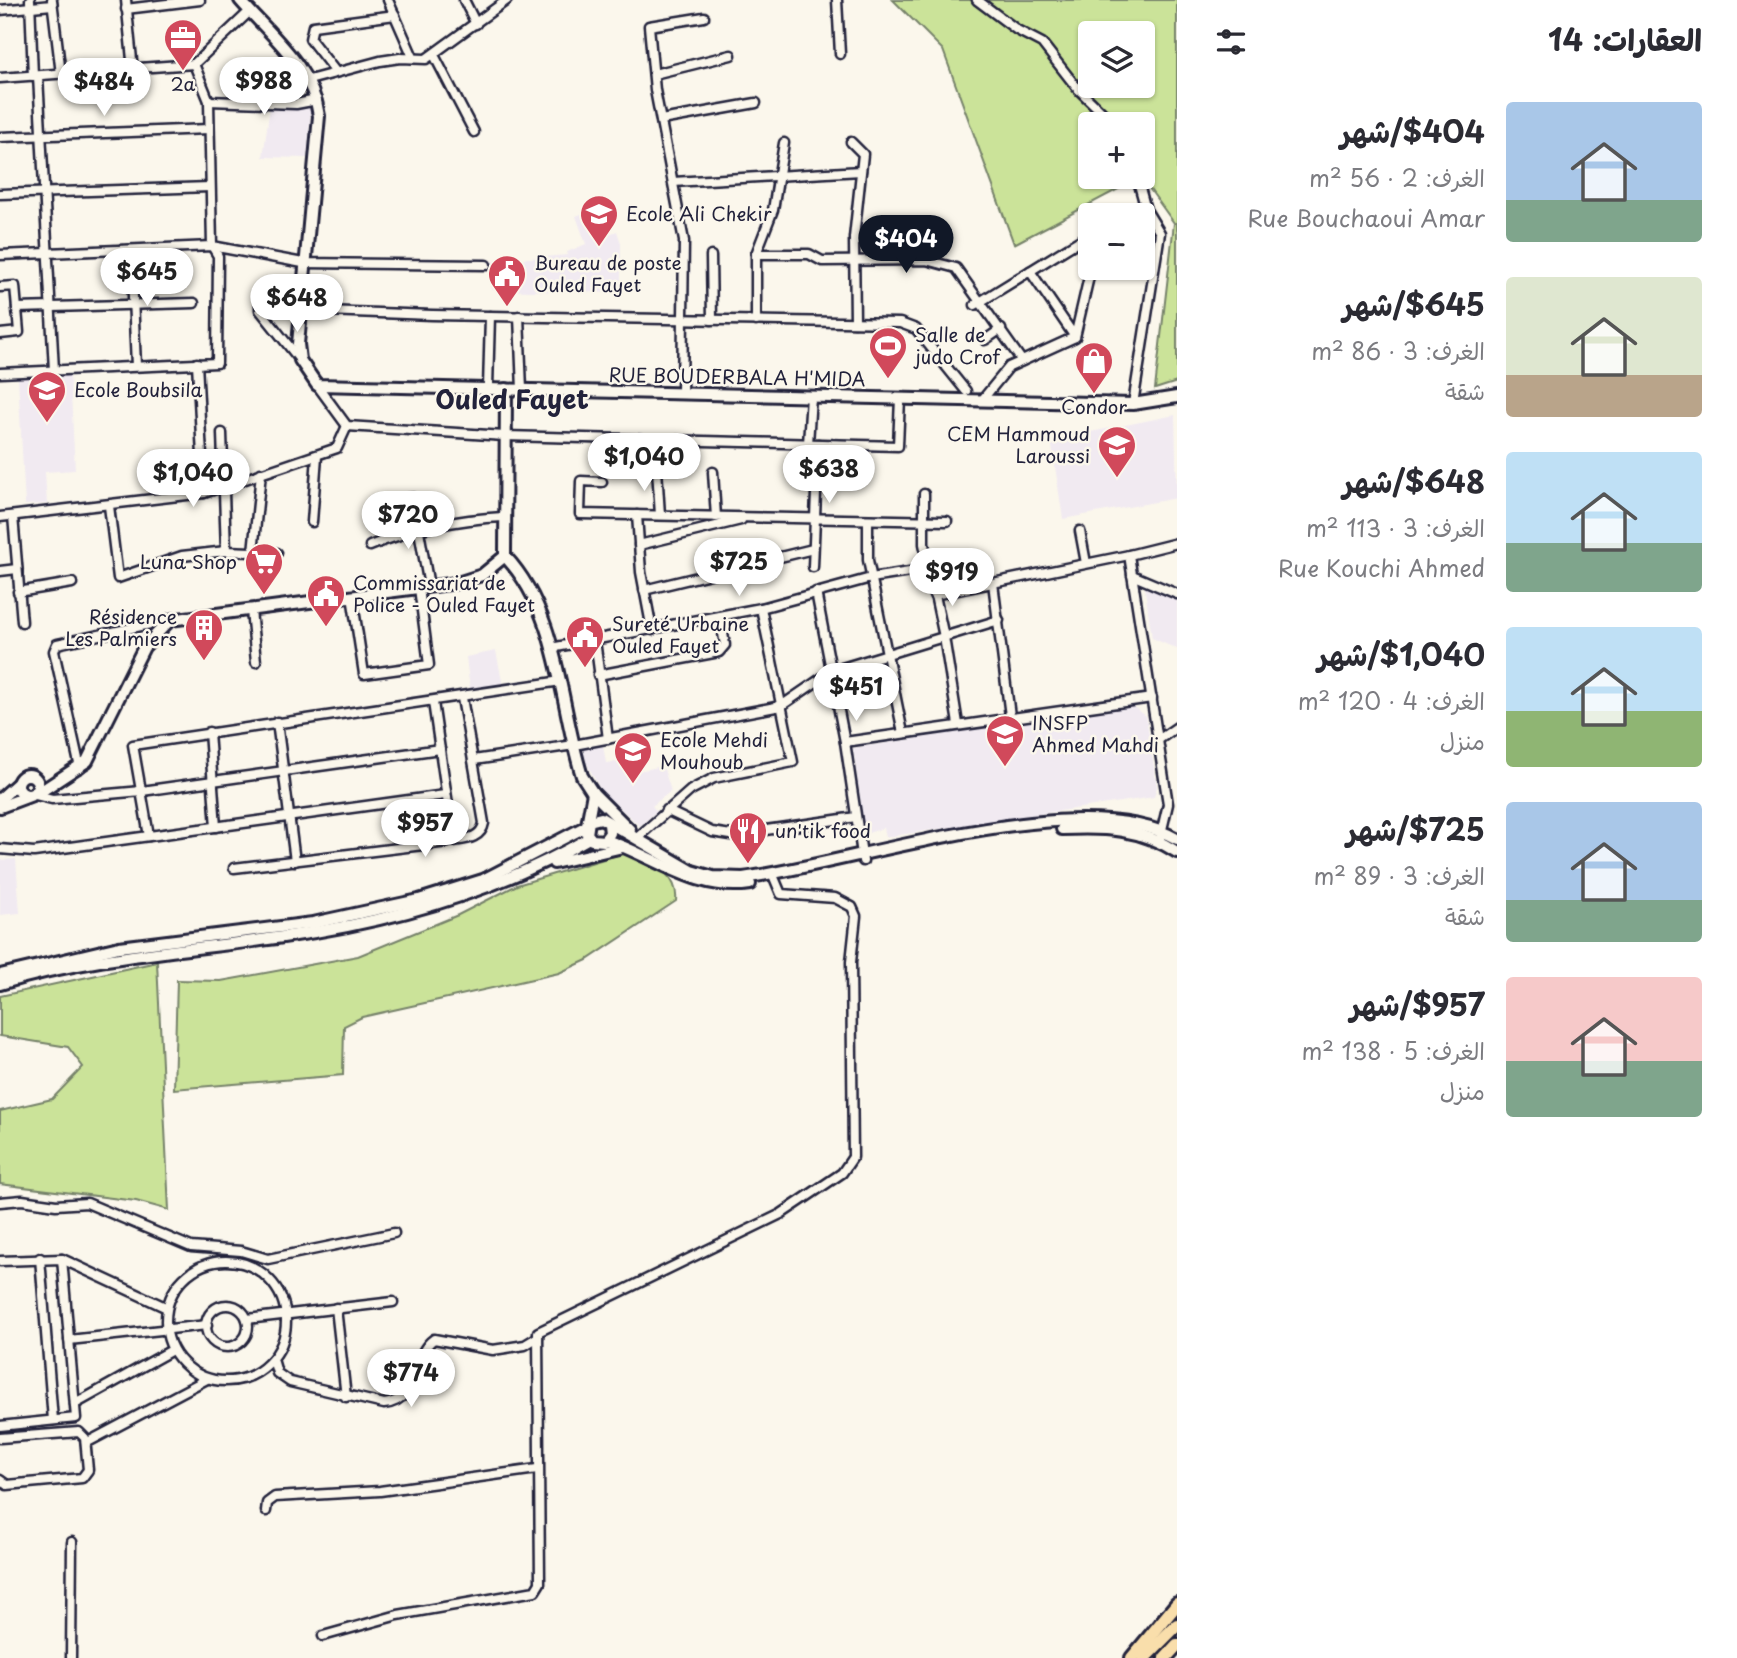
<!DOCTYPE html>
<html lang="ar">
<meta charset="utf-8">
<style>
body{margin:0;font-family:"Playpen Sans","Playpen Sans Arabic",sans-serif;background:#f2f2f3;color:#2b2b33;direction:rtl;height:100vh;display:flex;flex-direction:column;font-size:26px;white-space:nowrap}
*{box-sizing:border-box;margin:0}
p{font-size:23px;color:#7c7c81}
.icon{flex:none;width:38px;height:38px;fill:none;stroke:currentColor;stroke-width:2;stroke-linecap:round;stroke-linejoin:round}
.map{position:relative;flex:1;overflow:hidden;direction:ltr}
.panel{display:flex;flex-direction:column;background:#fff;width:560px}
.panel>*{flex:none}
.fabs{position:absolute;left:1078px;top:21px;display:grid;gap:14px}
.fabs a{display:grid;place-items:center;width:77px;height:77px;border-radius:7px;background:#fff;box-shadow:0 2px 5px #0004;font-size:35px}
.price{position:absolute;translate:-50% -60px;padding:0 16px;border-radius:24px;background:#fff;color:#222;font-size:23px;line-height:46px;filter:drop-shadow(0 2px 4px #0008)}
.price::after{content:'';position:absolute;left:50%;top:42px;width:21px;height:16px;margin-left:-10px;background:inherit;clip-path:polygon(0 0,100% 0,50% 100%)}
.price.on{background:#111827;color:#fff}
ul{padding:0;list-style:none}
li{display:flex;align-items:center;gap:21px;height:175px;padding:0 35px}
li span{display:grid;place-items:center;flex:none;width:196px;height:140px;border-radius:7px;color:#555}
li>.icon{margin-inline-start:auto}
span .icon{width:84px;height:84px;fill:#fffc;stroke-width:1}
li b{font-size:30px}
h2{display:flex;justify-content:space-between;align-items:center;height:84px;padding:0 35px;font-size:30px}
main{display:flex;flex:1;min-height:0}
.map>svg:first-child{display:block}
</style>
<main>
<section class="panel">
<h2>العقارات: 14<svg class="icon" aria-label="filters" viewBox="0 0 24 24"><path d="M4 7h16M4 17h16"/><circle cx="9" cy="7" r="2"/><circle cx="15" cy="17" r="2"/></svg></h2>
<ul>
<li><span style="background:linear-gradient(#a9c7e8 70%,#7fa58c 0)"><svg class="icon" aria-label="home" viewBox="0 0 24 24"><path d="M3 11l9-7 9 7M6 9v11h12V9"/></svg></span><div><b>$404/شهر</b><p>الغرف: 2 · 56 m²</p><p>Rue Bouchaoui Amar</p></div></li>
<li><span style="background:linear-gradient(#dfe7d0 70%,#b9a48a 0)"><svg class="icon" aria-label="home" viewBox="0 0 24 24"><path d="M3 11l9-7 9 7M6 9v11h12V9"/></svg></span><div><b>$645/شهر</b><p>الغرف: 3 · 86 m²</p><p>شقة</p></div></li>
<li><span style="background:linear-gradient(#bfe0f5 65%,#7fa58c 0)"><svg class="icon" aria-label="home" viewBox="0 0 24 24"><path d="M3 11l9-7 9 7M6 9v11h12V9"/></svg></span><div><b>$648/شهر</b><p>الغرف: 3 · 113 m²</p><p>Rue Kouchi Ahmed</p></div></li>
<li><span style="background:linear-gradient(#bfe0f5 60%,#8fb573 0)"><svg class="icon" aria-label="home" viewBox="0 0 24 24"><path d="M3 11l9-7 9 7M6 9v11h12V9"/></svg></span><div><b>$1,040/شهر</b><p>الغرف: 4 · 120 m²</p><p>منزل</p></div></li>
<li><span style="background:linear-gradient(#a9c7e8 70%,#7fa58c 0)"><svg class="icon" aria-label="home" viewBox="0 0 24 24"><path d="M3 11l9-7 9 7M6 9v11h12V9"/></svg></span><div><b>$725/شهر</b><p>الغرف: 3 · 89 m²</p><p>شقة</p></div></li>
<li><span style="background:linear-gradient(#f6c9c9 60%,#7fa58c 0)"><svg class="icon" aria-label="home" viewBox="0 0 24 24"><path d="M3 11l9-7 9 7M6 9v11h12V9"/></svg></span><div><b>$957/شهر</b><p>الغرف: 5 · 138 m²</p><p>منزل</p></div></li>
</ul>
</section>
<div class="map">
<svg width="1177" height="1658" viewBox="0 0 1177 1658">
<rect width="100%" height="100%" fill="#fbf7ec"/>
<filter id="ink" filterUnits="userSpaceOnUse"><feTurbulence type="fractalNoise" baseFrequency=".0143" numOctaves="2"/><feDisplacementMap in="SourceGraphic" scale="14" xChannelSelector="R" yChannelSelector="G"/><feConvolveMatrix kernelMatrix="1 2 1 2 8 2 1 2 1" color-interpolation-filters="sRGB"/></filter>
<g filter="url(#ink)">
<!-- built -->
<g fill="#f1eaf1">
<path d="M270,106l41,2 -4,50 -44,-1z"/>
<path d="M600,207l9,27 8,-3 4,12v50l-130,-3 1,-29 76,-6 -1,-3 19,-8 -10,-28z"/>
<path d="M70,375l5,95 -30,2 2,32 -22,1 -7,-127z"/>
<path d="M1175,415l2,83 -114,21 -12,-79z"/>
<path d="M1144,583l33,15v51l-25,-11z"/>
<path d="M496,651l7,35 -33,4 -4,-33z"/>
<path d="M1132,706l14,10 11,71 -3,10 -268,40 -2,-9 -19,6 -12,-86z"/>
<path d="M603,745l3,18 12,-1 10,11 35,-7 8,25 -19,15 5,5 -17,15 -39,-35 -15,-29 -3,-13z"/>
<path d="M16,859l4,54 -20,2v-55z"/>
</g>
<!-- green -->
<g fill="#cbe399" stroke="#76826a" stroke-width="2" fill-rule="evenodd">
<path d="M893,0h284v382l-22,7 19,-166 -33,-46 -127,67 -71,-194zM1090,33h53v53h-53zM1090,124h53v53h-53z"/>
<path d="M627,852c22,12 52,19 49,49l-89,59 -28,13 -197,44 -18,9 -1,49 -169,14 3,-109 44,1 137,-25 100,-41 59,-30z"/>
<path d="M157,962l12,248 -33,-9 -136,-17v-73l52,-12 31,-32 -15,-20 -68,-11v-40z"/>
</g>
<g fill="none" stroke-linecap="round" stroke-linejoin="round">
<defs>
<g id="minor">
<path d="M30,0l3,76"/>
<path d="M52,0l9,74"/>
<path d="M126,0l7,70"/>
<path d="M388,0l25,57"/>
<path d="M464,0l12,24"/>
<path d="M837,0l3,54"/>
<path d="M977,0l40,30 25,13 35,45 37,36"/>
<path d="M126,9l74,-9"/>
<path d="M0,10l52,-5"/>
<path d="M434,55l40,77"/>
<path d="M194,64l56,-53"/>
<path d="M335,71l-25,-32 3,-13 82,-11"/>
<path d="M654,74l77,-19"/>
<path d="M38,76l16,294"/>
<path d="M0,78l194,-14 15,37 3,145 6,10 -1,107 -217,10"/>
<path d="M309,80l71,-19 20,-3 26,1 81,-59"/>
<path d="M209,101l87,3 21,-4"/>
<path d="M661,120l95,-17"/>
<path d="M0,137l209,-8"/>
<path d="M851,142l12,12 -9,84 1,84"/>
<path d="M1137,177l9,33"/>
<path d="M673,182l188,-11"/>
<path d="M0,194l210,-7"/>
<path d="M1133,215l13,-5 14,23 -27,171"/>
<path d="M131,251l5,115"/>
<path d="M756,254h53l13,7 104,-1 30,8 66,93"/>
<path d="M0,255l212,-9 91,17 183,2"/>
<path d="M711,256l1,64"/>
<path d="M1030,271l45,66"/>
<path d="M0,287l15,-1 4,46 -19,2"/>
<path d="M975,305l115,-71"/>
<path d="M17,308l177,-5"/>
<path d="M519,316l3,74"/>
<path d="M756,321v-67l17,-44 11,-67"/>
<path d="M985,340l16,-11"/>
<path d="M300,360l-40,-50v-7l39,7 133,5 468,8 16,6 50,62"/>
<path d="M197,363l7,130"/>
<path d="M317,385l30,41 158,10 393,10 2,-48"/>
<path d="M488,388l2,-72"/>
<path d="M682,393l2,-152 -29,-151 -6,-64 55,-9"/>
<path d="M982,400l27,-33 66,-30 16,-69"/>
<path d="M222,433l4,118"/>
<path d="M808,444l3,-48"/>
<path d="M657,469l3,46"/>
<path d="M713,472l3,45"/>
<path d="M602,482l-21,-1 -1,33 367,7"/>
<path d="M924,494v50l20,93 14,87"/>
<path d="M400,499l13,-1 16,88"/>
<path d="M109,506l9,72 64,-22 44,-5 51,2"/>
<path d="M637,515l4,57 11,58"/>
<path d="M13,516l9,106"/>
<path d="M0,517l204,-24 133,-45 10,-22"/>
<path d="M868,520v40l35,173"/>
<path d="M312,522l5,-66"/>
<path d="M1080,531l6,32"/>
<path d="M639,545l102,-25"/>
<path d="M370,546c40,-17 89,-27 133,-29"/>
<path d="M253,552l8,-79"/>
<path d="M813,567l5,-123"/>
<path d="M0,571l17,-2"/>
<path d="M1132,575l45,19"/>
<path d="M993,583l17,133"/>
<path d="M644,590l169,-41"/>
<path d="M18,592l54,-9"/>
<path d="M816,592l29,150 18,119"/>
<path d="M934,595l195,-40"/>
<path d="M352,596l12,78 65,-9 -10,-77"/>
<path d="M251,610l5,52"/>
<path d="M595,640l13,99"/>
<path d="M551,648l210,-40 110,-30 58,-9"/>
<path d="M598,675l121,-23 6,-7 -5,-29"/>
<path d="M277,722l18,139"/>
<path d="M209,732l7,95"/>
<path d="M1158,740l19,-13"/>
<path d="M845,742l307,-44"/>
<path d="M474,760l100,-15 207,-39 51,-35 167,-51"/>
<path d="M80,768l-26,-117 3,-7 112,-24"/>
<path d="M32,794l20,5 90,-8 298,-42"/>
<path d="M666,810l46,22 19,3 125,-18"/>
<path d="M149,836l-16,-91 428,-64"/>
<path d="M638,837l53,-47 23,-12 79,-16 -32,-154"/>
<path d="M1160,838l8,-34 -39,-249 48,-12"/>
<path d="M448,842c15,-3 33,-2 36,-19l-22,-125"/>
<path d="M0,849l34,3 411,-57"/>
<path d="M234,868l214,-26 4,-10 -19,-130"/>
<path d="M0,1202l22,-2 34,5 31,-2 104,44 50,4 27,8 126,-26"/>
<path d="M40,1258l13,162"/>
<circle cx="226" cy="1321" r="60"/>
<path d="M0,1261l62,-2 103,48"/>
<circle cx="227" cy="1326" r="21"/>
<path d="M336,1308l10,89"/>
<path d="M247,1319l146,-17"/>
<path d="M69,1340l138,-15"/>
<path d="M273,1359l4,14 13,9 94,22c37,-4 26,-48 50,-65l59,11 32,-5 13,-8"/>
<path d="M75,1404l97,-54"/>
<path d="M0,1426l76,-8 -14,-159"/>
<path d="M0,1438l79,-6 6,6 3,32 -6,8 -75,7 -7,-5"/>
<path d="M86,1443l121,-64"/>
<path d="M266,1511l1,-8 8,-6 105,-6 157,-22"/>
<path d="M323,1636l75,-21 137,-24 5,-8 -2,-251 243,-118 61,-41 11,-16 -2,-195 5,-46 -4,-9 -17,-9 -54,-4 -8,-19"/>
<path d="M71,1658l1,-116"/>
</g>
<g id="secondary">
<path d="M240,0c30,35 73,68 79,116l-21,228 2,16 17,25 816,19 44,-7"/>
<path d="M505,556c55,59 54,147 77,220l11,17 37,37"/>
<path d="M505,556l1,-167"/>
<circle cx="28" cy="785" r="10"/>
<path d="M0,799l18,-16"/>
<path d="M0,807l40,-15 47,-31 57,-114 26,-27 287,-37 25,-8 23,-19"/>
<path d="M609,824l1,9 -6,8 -12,-1 -5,-6 2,-13 12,-3 91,53 21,6 30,1c109,-14 338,-94 434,-39"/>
<path d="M587,825l6,-32 1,3"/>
<path d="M1062,829c43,-2 78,-1 115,23"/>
<path d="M606,840c48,16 90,52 144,44"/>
<path d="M554,863l69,-16"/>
<path d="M0,975l119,-28 194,-24 106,-23 64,-20 104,-54"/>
<path d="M0,984c95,-29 186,-33 283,-47 107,-15 212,-44 306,-99"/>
</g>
<g id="trunk">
<path d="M1132,1658l45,-54"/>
<path d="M1144,1658l33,-33"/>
<path d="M1165,1658l12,-13"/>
</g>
</defs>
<!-- minor casing -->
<use href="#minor" stroke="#22223b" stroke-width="13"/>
<!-- secondary casing -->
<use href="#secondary" stroke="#22223b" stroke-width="16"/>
<!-- trunk casing -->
<use href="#trunk" stroke="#22223b" stroke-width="18"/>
<!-- minor -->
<use href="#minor" stroke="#fbf7ec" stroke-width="8"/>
<!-- secondary -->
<use href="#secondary" stroke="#fbf7ec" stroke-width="10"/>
<!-- trunk -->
<use href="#trunk" stroke="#f9deab" stroke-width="12"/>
</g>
</g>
<!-- icons -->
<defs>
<symbol id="office-pin" viewBox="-11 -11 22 30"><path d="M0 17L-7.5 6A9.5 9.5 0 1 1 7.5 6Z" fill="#d1495b" stroke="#fbf7ec"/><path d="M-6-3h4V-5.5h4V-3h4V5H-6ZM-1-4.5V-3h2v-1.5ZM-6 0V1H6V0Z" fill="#fff"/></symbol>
<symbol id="school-pin" viewBox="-11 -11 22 30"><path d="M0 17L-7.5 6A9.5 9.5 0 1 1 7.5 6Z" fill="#d1495b" stroke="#fbf7ec"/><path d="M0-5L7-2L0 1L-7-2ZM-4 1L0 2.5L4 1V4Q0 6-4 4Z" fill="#fff"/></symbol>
<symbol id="civic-pin" viewBox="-11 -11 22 30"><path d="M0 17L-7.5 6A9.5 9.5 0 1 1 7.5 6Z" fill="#d1495b" stroke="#fbf7ec"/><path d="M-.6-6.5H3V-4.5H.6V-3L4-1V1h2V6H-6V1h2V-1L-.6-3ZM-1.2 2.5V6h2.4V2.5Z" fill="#fff"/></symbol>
<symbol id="stadium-pin" viewBox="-11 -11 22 30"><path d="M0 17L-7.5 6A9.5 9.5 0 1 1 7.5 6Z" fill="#d1495b" stroke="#fbf7ec"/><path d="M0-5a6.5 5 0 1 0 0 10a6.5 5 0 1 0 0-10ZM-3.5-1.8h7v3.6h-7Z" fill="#fff"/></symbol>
<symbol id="shop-pin" viewBox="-11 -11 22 30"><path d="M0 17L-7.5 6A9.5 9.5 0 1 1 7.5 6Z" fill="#d1495b" stroke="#fbf7ec"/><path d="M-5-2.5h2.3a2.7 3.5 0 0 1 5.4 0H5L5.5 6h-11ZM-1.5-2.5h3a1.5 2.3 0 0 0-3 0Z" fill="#fff"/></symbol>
<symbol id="supermarket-pin" viewBox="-11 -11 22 30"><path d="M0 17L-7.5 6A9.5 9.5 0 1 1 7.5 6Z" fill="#d1495b" stroke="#fbf7ec"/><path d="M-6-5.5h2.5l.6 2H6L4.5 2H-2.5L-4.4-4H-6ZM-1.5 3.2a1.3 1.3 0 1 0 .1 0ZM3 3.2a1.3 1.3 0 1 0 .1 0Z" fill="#fff"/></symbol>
<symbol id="building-pin" viewBox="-11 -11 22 30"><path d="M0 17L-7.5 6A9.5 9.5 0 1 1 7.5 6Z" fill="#d1495b" stroke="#fbf7ec"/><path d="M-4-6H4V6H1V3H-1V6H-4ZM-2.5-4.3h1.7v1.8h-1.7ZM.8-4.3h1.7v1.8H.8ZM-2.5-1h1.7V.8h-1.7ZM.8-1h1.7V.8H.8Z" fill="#fff"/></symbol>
<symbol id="university-pin" viewBox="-11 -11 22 30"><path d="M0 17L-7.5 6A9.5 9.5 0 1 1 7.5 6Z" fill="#d1495b" stroke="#fbf7ec"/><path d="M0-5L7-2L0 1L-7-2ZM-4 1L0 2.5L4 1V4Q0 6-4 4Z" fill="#fff"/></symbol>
<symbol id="restaurant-pin" viewBox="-11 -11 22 30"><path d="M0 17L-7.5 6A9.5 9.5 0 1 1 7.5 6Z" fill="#d1495b" stroke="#fbf7ec"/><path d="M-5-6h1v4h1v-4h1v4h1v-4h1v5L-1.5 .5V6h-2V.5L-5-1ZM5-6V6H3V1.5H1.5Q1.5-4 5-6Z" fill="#fff"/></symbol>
</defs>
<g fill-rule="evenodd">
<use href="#office-pin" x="161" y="16" width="44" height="60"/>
<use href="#school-pin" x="577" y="192" width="44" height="60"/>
<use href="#civic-pin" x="485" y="252" width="44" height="60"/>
<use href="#stadium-pin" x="866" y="324" width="44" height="60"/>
<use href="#shop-pin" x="1072" y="339" width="44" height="60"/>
<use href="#school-pin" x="25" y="368" width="44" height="60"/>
<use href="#school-pin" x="1095" y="423" width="44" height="60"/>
<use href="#supermarket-pin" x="242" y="540" width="44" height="60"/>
<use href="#civic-pin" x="304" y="572" width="44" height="60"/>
<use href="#building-pin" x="182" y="606" width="44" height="60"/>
<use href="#civic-pin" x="563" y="613" width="44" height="60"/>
<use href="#university-pin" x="983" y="712" width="44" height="60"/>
<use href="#school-pin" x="611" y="729" width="44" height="60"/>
<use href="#restaurant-pin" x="726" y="809" width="44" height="60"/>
</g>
<g text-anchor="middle" stroke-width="5" stroke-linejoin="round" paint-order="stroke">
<!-- poi labels -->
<g font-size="19" fill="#22223b" stroke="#fbf7ec" text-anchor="start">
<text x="183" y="91" text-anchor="middle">2a</text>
<text x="626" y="221">Ecole Ali Chekir</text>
<text x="534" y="270">Bureau de poste<tspan x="534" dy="22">Ouled Fayet</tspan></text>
<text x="915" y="342">Salle de<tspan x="915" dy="22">judo Crof</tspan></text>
<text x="74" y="397">Ecole Boubsila</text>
<text x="1094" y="414" text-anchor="middle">Condor</text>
<text x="1090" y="441" text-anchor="end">CEM Hammoud<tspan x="1090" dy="22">Laroussi</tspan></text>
<text x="237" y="569" text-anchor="end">Luna Shop</text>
<text x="353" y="590">Commissariat de<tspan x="353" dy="22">Police - Ouled Fayet</tspan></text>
<text x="177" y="624" text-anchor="end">Résidence<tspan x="177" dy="22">Les Palmiers</tspan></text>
<text x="612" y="631">Sureté Urbaine<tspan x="612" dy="22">Ouled Fayet</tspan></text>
<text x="1032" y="730">INSFP<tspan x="1032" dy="22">Ahmed Mahdi</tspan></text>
<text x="660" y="747">Ecole Mehdi<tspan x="660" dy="22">Mouhoub</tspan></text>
<text x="775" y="838">un'tik food</text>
</g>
<!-- street labels -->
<g font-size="19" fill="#22223b" stroke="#fbf7ec">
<text transform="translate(737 377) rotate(1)" y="7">RUE BOUDERBALA H'MIDA</text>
</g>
<!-- district labels -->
<g font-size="26" font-weight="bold" fill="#22223b" stroke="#fbf7ec">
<text x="512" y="409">Ouled Fayet</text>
</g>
</g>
</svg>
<div class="fabs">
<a><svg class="icon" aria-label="layers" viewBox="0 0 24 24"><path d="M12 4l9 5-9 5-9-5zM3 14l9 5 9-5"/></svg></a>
<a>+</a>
<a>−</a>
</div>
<b class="price" style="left:264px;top:117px">$988</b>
<b class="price" style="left:104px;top:118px">$484</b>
<b class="price on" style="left:906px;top:275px">$404</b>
<b class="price" style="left:147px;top:308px">$645</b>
<b class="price" style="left:297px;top:334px">$648</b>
<b class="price" style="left:644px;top:493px">$1,040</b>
<b class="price" style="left:829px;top:505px">$638</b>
<b class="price" style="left:193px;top:509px">$1,040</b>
<b class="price" style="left:408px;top:551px">$720</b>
<b class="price" style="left:739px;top:598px">$725</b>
<b class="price" style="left:952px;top:608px">$919</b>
<b class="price" style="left:856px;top:723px">$451</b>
<b class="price" style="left:425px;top:859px">$957</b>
<b class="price" style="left:411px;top:1409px">$774</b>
</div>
</main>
